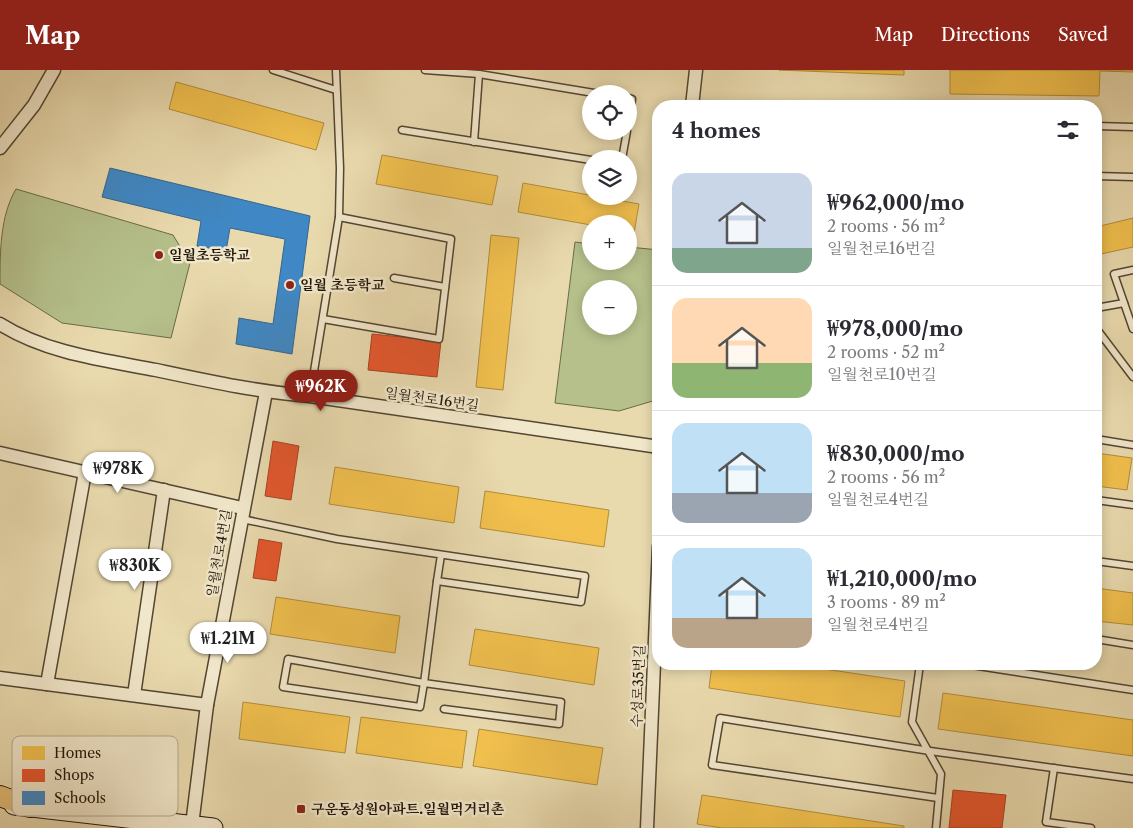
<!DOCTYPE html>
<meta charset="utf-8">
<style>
body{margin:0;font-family:"Libre Caslon Text","Noto Serif KR",serif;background:#f2f2f3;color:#2b2b33;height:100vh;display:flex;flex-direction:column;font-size:19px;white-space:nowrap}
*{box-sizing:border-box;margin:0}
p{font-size:16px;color:#7c7c81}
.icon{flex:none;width:28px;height:28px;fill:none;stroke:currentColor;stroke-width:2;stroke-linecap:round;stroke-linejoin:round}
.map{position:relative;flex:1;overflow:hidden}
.drawer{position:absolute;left:652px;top:30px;width:450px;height:570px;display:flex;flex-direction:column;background:#fff;border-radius:20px;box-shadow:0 2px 12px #0003}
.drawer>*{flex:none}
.controls{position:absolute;left:582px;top:15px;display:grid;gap:10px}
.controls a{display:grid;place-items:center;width:55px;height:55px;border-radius:50%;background:#fff;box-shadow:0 2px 12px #0003;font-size:25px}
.price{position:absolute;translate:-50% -42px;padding:0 11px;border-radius:18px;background:#fff;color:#222;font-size:16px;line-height:32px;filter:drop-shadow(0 1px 2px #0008)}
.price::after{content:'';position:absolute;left:50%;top:30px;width:15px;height:11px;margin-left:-8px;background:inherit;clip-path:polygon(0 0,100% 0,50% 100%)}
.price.active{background:#8f2418;color:#fff}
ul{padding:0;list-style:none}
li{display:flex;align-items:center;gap:15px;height:125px;padding:0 20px}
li+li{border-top:1px solid #e1e1e2}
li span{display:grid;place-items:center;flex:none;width:140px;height:100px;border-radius:15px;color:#555}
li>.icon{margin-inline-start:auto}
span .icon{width:60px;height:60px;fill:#fffc;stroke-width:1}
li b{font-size:21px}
h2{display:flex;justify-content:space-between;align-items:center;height:60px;padding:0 20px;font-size:21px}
header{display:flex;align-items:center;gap:30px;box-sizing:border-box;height:70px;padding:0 25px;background:#8f2418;color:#fff}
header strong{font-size:24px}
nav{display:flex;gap:28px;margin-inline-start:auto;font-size:18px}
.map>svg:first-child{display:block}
</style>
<header>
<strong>Map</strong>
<nav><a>Map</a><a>Directions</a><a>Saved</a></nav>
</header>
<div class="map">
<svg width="1133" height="758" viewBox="0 0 1133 758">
<rect width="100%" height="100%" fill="#e9daae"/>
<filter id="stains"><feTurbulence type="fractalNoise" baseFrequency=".004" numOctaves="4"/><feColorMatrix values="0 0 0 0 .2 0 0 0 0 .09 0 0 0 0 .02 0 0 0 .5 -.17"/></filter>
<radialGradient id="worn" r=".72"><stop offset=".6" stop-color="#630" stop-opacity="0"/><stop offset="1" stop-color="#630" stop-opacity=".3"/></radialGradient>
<!-- green -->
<g fill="#b5c08b" stroke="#6b6a4a" fill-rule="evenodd">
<path d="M16,119l157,46 17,28 -19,75 -109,-15 -62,-39c0,-32 0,-68 16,-95z"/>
<path d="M575,172l16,2v17h38v-14l30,3v117l-3,33 -37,11 -64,-8zM591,219h38v37h-38z"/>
</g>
<!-- homes -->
<g fill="#f2c14e" stroke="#b38d3a">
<path d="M779,0h125v5z"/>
<path d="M950,0h183v2l-33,-1 -1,25 -149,-2z"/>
<path d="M176,12l148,41 -8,27 -147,-41z"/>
<path d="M382,85l116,21 -6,29 -116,-21z"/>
<path d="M523,113l116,21 -5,29 -5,-1v-8l-38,1 -73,-13z"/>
<path d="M1133,148v29l-32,7 -5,-27z"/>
<path d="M491,165l28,3 -16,152 -27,-3z"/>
<path d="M1096,383l36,5 -5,32 -31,-4z"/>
<path d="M335,397l124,20 -5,36 -125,-19z"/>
<path d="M485,421l124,19 -5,37 -124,-19z"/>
<path d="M1096,518l37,5v32l-37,-4z"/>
<path d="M276,527l124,19 -5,37 -125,-19z"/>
<path d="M475,559l124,19 -5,37 -125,-20z"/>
<path d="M712,594h79l114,17 -5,36 -191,-29z"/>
<path d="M943,623l190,27v36l-195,-27z"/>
<path d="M243,632l107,15 -5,36 -106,-14z"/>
<path d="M361,647l106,14 -5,37 -106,-15z"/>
<path d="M479,659l124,19 -6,37 -124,-19z"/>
<path d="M702,725l202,31v2h-182l-25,-4z"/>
</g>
<!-- shops -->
<g fill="#e4572e" stroke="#aa4323">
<path d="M372,264l69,7 -4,36 -69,-7z"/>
<path d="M273,371l26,5 -8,54 -26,-4z"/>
<path d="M259,469l23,4 -6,38 -23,-3z"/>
<path d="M953,720l53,5 -4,33h-53z"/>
</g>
<!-- schools -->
<path fill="#3f88c5" stroke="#36668d" d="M110,98l200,48 -18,138 -56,-10 3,-26 34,6 12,-85 -55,-11 -4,23 -29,-5 4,-25 -99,-24z"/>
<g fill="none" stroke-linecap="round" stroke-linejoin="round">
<defs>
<g id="lane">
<path d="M273,0l63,20"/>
<path d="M425,0l54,4 121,20"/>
<path d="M629,28l3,1 -3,21"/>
<path d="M1096,56l37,1"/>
<path d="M402,60l189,30"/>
<path d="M474,72l5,-68"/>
<path d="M622,89l5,-28"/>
<path d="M1096,106l37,1"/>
<path d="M1133,200l-19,4 19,55"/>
<path d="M394,208l51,9"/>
<path d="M1096,238l28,-5"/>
<path d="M323,249l116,20 12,-100 -112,-22"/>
<path d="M1096,258l37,49"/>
<path d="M310,326l29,-179 1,-49 -4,-98"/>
<path d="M1096,369l37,6"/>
<path d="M1096,430l37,5"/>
<path d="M242,449l95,20 248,37 -4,26 -144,-21 4,-26"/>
<path d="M1096,491l37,5"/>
<path d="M437,511l-13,102 -136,-24 -5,28 137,20 4,-24 137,19 -2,22 -115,-15"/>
<path d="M1096,569l37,6"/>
<path d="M920,594l-8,58 29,52 -5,54"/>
<path d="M965,594l168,26"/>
<path d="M1054,698l-8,54 45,6"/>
<path d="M938,728l-226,-33 8,-47 210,33 203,28"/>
</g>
<g id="street">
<path d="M692,36l4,-36"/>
<path d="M0,78l34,-43 20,-35"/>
<path d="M0,254c46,29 103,36 156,46 52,11 102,22 154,26l349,51"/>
<path d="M0,383l242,55"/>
<path d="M0,608l207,27 59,-313"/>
<path d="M47,614l38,-212"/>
<path d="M134,625l30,-205"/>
<path d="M192,755l15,-120"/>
<path d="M647,758l12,-282"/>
</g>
<path id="secondary" d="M14,735l199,23"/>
<path id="primary" d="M0,726l30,11"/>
</defs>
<!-- lane casing -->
<use href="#lane" stroke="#534633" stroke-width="9"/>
<!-- street casing -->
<use href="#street" stroke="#534633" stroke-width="15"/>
<!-- secondary casing -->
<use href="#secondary" stroke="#21150a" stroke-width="21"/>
<!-- primary casing -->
<use href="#primary" stroke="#21150a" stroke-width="22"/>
<!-- lane -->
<use href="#lane" stroke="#f1e7ca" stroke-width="6"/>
<!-- street -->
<use href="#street" stroke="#f1e7ca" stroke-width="12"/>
<!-- secondary -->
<use href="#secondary" stroke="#f1e7ca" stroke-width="19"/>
<!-- primary -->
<use href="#primary" stroke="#e4bd77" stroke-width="20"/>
</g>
<!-- markers -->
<g fill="#8f2418" stroke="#f1e7ca" stroke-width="2">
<circle cx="159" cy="185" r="5"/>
<circle cx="290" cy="215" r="5"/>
<rect x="296" y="734" width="10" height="10" rx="2.5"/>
</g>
<g text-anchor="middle" stroke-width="5" stroke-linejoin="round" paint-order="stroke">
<!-- poi labels -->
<g font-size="14" font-weight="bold" fill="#21150a" stroke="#f1e7ca" text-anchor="start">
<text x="169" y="190">일월초등학교</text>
<text x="300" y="220">일월 초등학교</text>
<text x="311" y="744">구운동성원아파트.일월먹거리촌</text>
</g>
<!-- street labels -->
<g font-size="14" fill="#21150a" stroke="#f1e7ca">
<text transform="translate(432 329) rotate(8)" y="5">일월천로16번길</text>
<text transform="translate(219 483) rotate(-80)" y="5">일월천로4번길</text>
<text transform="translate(638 616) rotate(-88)" y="5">수성로35번길</text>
</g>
</g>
<!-- legend -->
<rect x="12" y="666" width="166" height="80" rx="8" fill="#f1e7ca" stroke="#b3a890" stroke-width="1"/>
<rect x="22" y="676" width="23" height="14" fill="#f2c14e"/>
<rect x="22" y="699" width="23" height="13" fill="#e4572e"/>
<rect x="22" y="721" width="23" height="14" fill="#3f88c5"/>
<g font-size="14" fill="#21150a">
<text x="54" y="688">Homes</text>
<text x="54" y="710">Shops</text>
<text x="54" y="733">Schools</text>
</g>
<rect width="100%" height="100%" filter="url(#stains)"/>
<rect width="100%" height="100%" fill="url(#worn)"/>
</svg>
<div class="controls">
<a><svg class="icon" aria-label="locate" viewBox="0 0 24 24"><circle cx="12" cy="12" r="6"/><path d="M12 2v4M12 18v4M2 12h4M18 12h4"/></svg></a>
<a><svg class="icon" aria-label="layers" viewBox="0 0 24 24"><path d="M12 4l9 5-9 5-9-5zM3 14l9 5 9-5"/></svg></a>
<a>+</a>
<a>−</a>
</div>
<b class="price active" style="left:321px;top:342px">₩962K</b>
<b class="price" style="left:118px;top:424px">₩978K</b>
<b class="price" style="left:135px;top:521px">₩830K</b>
<b class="price" style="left:228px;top:594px">₩1.21M</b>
<section class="drawer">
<h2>4 homes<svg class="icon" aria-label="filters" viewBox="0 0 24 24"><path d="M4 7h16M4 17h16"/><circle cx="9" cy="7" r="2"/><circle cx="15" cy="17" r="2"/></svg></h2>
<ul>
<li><span style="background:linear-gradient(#c9d6e8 75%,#7fa58c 0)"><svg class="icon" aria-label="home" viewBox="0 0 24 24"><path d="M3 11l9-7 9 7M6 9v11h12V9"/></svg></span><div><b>₩962,000/mo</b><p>2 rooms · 56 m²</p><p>일월천로16번길</p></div></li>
<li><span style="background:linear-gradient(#ffd9b3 65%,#8fb573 0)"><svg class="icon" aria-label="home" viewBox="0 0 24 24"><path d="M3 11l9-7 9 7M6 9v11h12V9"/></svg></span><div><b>₩978,000/mo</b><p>2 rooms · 52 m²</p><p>일월천로10번길</p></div></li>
<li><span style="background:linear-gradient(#bfe0f5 70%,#9aa5b1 0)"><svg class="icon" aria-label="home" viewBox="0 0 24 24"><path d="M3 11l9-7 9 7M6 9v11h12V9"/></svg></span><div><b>₩830,000/mo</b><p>2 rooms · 56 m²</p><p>일월천로4번길</p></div></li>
<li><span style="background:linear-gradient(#bfe0f5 70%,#b9a48a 0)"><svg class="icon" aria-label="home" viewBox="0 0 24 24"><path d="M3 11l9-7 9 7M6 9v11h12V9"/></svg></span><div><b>₩1,210,000/mo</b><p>3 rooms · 89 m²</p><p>일월천로4번길</p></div></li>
</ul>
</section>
</div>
